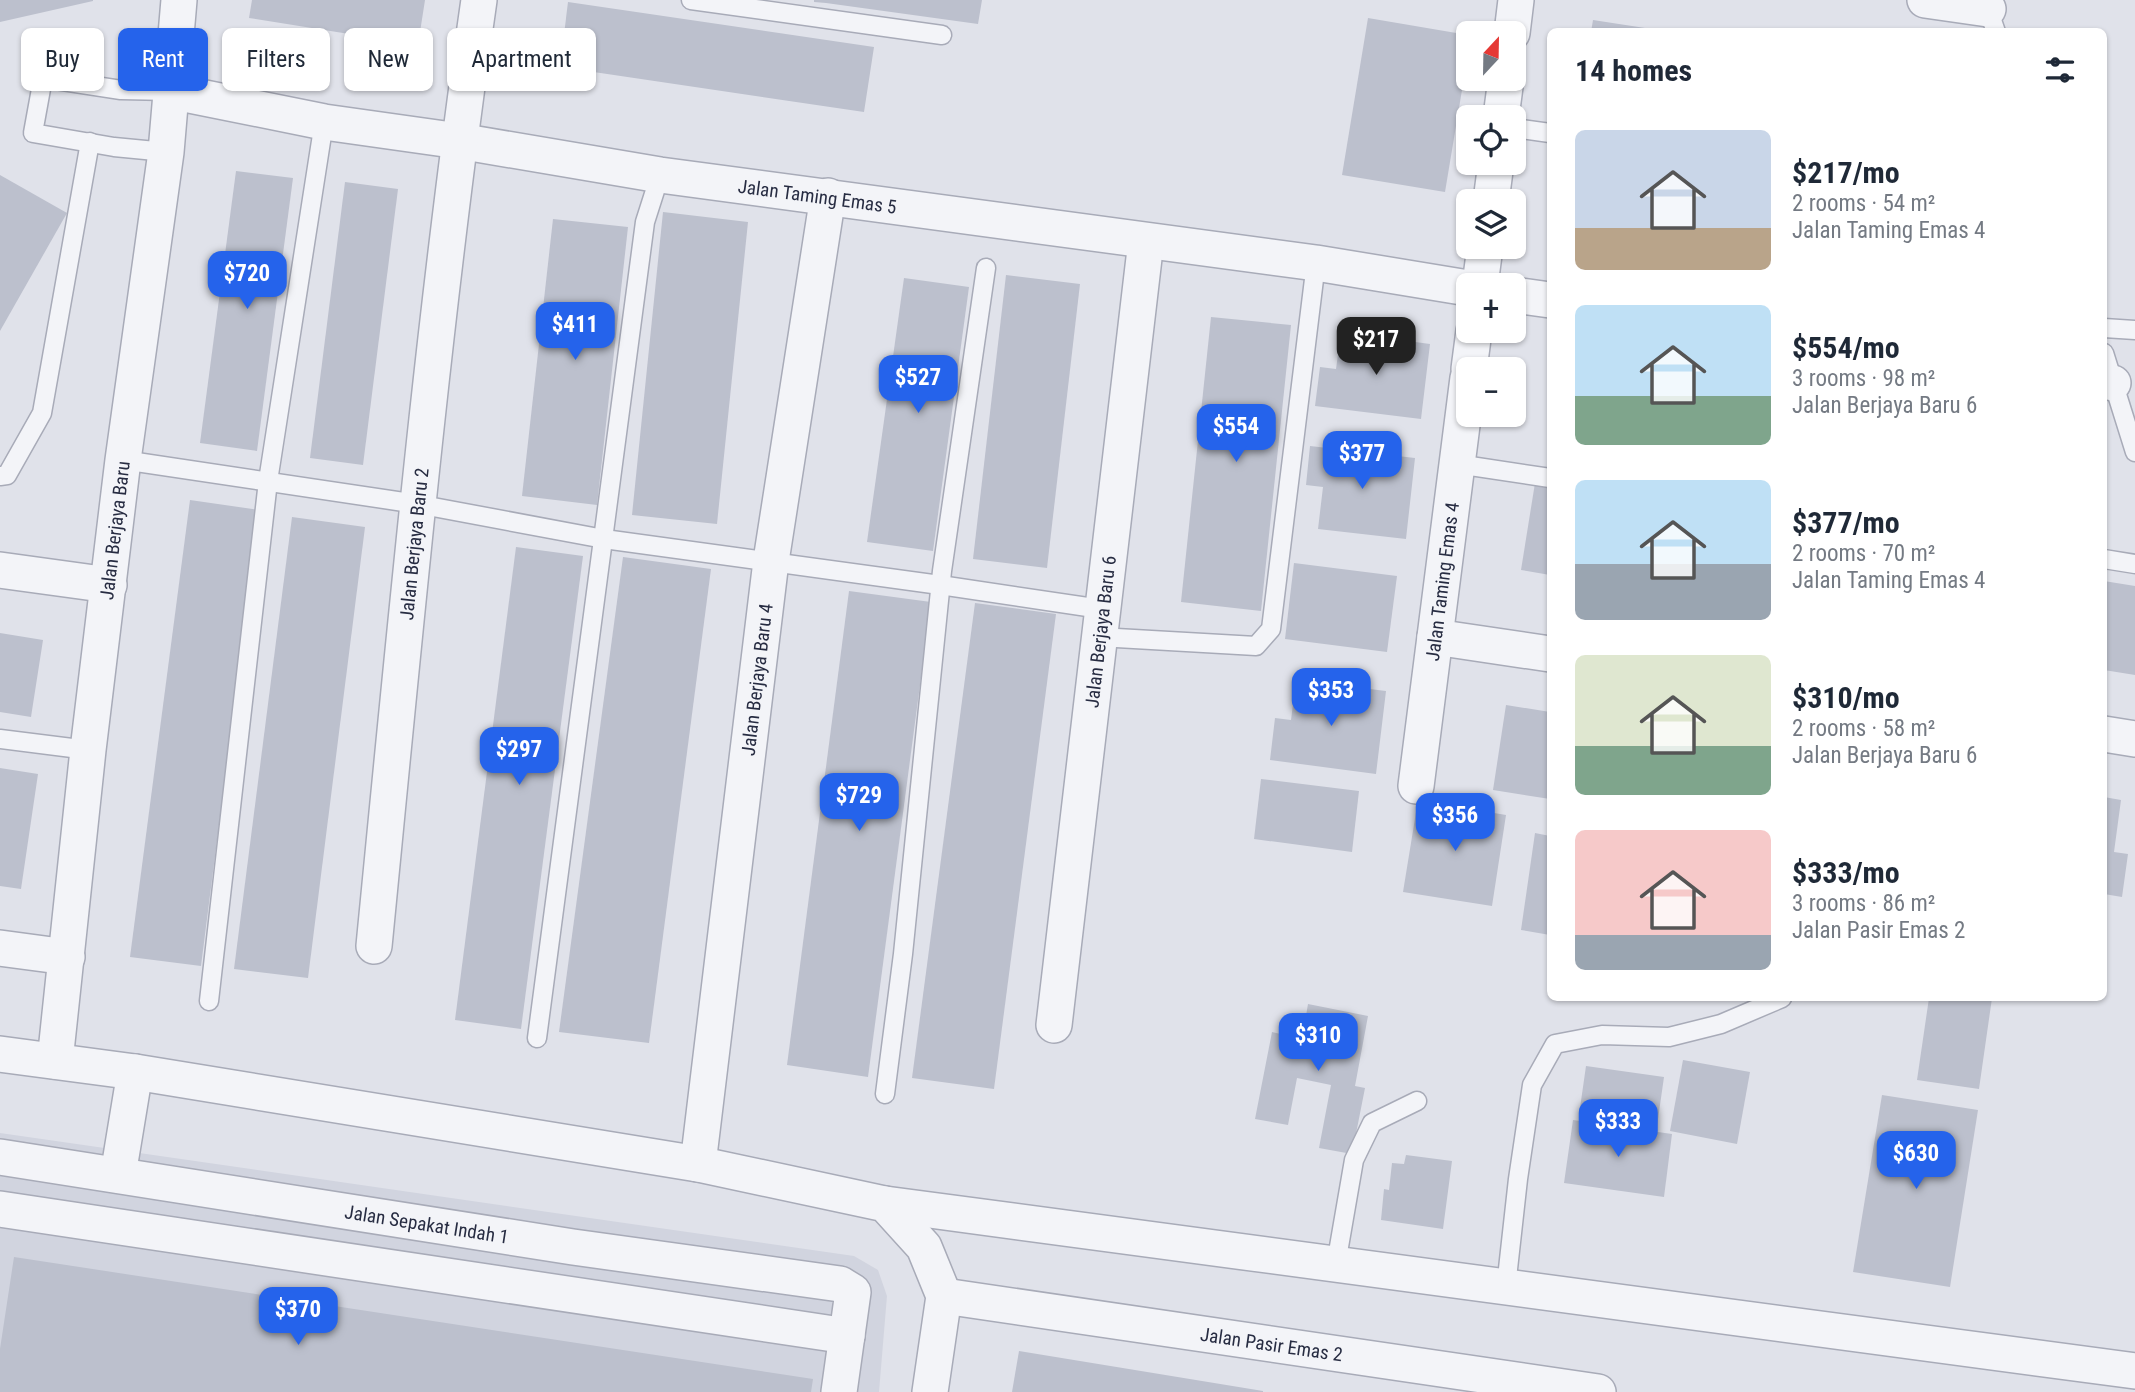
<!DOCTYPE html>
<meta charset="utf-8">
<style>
body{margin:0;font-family:"Roboto Condensed",sans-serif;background:#f2f2f3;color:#1f2937;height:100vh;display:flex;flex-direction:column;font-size:26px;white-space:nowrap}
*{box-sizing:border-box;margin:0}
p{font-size:23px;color:#747a83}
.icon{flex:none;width:38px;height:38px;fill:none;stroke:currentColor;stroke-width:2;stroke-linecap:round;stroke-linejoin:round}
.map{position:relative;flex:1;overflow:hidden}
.panel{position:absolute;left:1547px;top:28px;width:560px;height:973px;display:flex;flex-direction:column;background:#fff;border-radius:10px;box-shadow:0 2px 5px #0004}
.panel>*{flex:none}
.guide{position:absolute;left:21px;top:28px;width:665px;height:63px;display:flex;gap:14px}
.needle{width:46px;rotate:22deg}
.controls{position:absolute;left:1456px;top:21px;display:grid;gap:14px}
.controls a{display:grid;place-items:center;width:70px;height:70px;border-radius:10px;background:#fff;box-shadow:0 2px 5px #0004;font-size:35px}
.price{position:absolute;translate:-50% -60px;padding:0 16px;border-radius:14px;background:#2563eb;color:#fff;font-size:23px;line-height:46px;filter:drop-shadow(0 2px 4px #0008)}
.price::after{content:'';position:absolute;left:50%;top:42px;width:21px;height:16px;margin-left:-10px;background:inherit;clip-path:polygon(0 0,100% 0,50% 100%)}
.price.selected{background:#222;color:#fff}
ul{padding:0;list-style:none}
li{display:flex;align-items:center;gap:21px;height:175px;padding:0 28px}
li span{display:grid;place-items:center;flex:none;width:196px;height:140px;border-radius:10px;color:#555}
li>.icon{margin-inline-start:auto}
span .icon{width:84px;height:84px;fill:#fffc;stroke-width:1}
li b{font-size:30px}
h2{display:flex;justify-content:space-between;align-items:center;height:84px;padding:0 28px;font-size:30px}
.chip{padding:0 24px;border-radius:10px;background:#fff;box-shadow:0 2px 5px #0004;font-size:24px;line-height:63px}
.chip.selected{background:#2563eb;color:#fff}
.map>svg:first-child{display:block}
</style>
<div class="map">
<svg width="2135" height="1392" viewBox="0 0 2135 1392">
<rect width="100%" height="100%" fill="#e0e2ea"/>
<!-- built -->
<path fill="#d1d4df" d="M0,1133l854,123 24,14 9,26 -8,96h-879z"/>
<!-- building -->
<g fill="#bcc0cd">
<path d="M0,0h93v1l-93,21z"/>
<path d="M252,0h173l-7,45 -169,-27z"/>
<path d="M814,0h168l-4,24 -152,-21 -12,-1z"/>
<path d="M568,2l306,45 -10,65 -304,-45z"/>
<path d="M1368,18l100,17v19l-23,138 -103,-17z"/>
<path d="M1593,20l65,10v2h-67z"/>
<path d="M236,171l57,7 -36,273 -57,-8z"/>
<path d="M0,175l67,38 -67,118z"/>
<path d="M345,182l53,7 -35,276 -53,-7z"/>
<path d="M663,212l85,10 -31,302 -85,-9z"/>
<path d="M553,219l75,8 -31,278 -75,-9z"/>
<path d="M1006,275l74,9 -33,284 -74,-9z"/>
<path d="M904,278l65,9 -36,264 -66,-9z"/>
<path d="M1211,317l80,8 -30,286 -80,-9z"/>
<path d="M1341,332l89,12 -9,75 -106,-13 5,-39 16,2z"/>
<path d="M1310,446l105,12 -9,81 -88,-10 5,-42 -17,-2z"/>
<path d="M1535,483l15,3v89l-29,-5z"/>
<path d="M190,500l69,10 -58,456 -71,-9z"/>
<path d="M292,517l73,10 -57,451 -74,-9z"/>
<path d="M516,547l67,9 -62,473 -66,-9z"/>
<path d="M623,557l88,12 -62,474 -90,-11z"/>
<path d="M1294,563l103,13 -10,76 -102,-13z"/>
<path d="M2104,581l31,5v89l-31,-5z"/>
<path d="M849,591l82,11 -63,475 -81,-12z"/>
<path d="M975,603l81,11 -62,475 -82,-11z"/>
<path d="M0,633l43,7 -12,77 -31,-5z"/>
<path d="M1296,680l90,11 -10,83 -106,-14 5,-42 16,2z"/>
<path d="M1506,705l44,7v87l-57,-9z"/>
<path d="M0,768l38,6 -17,115 -21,-3z"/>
<path d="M1261,779l98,12 -7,61 -98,-13z"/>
<path d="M2104,797l17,3 -7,52 14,2 -6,43 -18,-3z"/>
<path d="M1418,800l88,15 -14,91 -89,-14z"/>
<path d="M1535,833l15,3v99l-29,-5z"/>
<path d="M1929,998h63l-13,91 -62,-9z"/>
<path d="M1308,1004l60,12 -13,70 10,2 -13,66 -33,-6 12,-63 -34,-7 -9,47 -33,-6 17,-87 30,7z"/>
<path d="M1683,1060l67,12 -13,72 -67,-13z"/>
<path d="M1586,1066l78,11 -7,49 -78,-11z"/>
<path d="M1882,1095l96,15 -28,177 -97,-15z"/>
<path d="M1573,1120l99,14 -8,63 -100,-14z"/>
<path d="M1406,1155l46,6 -9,68 -62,-9 3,-31 5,1 3,-27 12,1z"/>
<path d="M14,1257l799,122 -2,13h-811v-43z"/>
<path d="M1019,1351l244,40v1h-251z"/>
</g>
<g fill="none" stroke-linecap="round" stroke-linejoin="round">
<defs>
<g id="service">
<path d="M691,0l251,35"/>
<path d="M1986,3l10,29"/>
<path d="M1514,128l36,5"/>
<path d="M166,152l-52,-5 -81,-14 10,-55 78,12 49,1"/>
<path d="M2104,328l31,2"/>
<path d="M2104,353l31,99"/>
<path d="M123,460l294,44 187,35 336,46 161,24"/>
<path d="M1457,464l93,14"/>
<path d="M0,476l7,-1 35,-62 48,-271"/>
<path d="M2104,559l31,5"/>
<path d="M1099,637l157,9 15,-17 45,-366"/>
<path d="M0,739l88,11"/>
<path d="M209,1001l59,-520 56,-359"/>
<path d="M537,1038l108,-816 15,-47"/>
<path d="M885,1094l18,-140 39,-383 44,-303"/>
<path d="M1336,1264l18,-104 18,-37 45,-22"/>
<path d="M1506,1287l12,-108 14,-94 23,-41 47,-9 67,2 52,-13 61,-26"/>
</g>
<g id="minor">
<path d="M1925,0l63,9"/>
<path d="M1512,33l4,-33"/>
<path id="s1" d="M170,91l154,31 135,19 201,34 656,88 152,25"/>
<path d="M1501,117l5,-38"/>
<path d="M1491,201l5,-38"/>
<path d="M1480,285l5,-38"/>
<path d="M1514,295l36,5"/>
<path d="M1469,369l5,-38"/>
<path d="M2104,381l9,2"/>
<path d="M0,570l109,15"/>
<path d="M1435,637l115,17"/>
<path d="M2104,734l31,5"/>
<path id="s2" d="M1416,786l52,-408"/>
<path id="s3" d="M374,946c31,-316 60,-632 105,-946"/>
<path d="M0,948l67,9"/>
<path id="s4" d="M1054,1025l92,-784"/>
<path d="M0,1054l135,18 563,92 187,40 39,43 20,49 -14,96"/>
<path id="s5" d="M55,1061l33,-311 35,-290 43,-308 13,-152"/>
<path id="s6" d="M0,1157l573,90 267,37 13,8 -14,100"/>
<path id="s7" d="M698,1164l73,-603 57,-365"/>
<path d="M118,1175l17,-103"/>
<path d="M885,1204l1250,167"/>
<path d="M0,1209l847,127"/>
<path id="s8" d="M944,1296l654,96"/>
</g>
</defs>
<!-- service casing -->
<use href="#service" stroke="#a8abb8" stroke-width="21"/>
<!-- minor casing -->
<use href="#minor" stroke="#a8abb8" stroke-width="38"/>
<!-- service -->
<use href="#service" stroke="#f3f4f8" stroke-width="18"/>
<!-- minor -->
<use href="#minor" stroke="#f3f4f8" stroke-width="35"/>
</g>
<g text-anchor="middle" stroke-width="5" stroke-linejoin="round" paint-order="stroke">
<!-- street labels -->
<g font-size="19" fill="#272c42" stroke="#eff1f7">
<text dy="7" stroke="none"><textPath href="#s1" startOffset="656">Jalan Taming Emas 5</textPath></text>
<text dy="7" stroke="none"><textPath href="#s5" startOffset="534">Jalan Berjaya Baru</textPath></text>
<text dy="7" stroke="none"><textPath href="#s3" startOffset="404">Jalan Berjaya Baru 2</textPath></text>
<text dy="7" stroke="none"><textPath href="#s2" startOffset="206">Jalan Taming Emas 4</textPath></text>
<text dy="7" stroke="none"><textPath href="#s4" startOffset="396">Jalan Berjaya Baru 6</textPath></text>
<text dy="7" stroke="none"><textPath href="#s7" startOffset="488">Jalan Berjaya Baru 4</textPath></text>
<text dy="7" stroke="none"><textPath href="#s6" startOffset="432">Jalan Sepakat Indah 1</textPath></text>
<text dy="7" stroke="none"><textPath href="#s8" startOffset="331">Jalan Pasir Emas 2</textPath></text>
</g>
</g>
</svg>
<div class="controls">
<a><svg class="needle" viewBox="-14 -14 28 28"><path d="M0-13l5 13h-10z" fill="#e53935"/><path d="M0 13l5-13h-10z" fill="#747a83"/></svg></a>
<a><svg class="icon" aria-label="locate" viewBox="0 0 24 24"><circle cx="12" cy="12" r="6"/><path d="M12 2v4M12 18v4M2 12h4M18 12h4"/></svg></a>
<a><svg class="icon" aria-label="layers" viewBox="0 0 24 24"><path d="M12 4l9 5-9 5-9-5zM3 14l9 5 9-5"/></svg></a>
<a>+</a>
<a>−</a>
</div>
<b class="price" style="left:247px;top:311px">$720</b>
<b class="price" style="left:575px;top:362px">$411</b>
<b class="price selected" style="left:1376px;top:377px">$217</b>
<b class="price" style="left:918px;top:415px">$527</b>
<b class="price" style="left:1236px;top:464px">$554</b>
<b class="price" style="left:1362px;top:491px">$377</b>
<b class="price" style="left:1331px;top:728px">$353</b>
<b class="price" style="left:519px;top:787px">$297</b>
<b class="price" style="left:859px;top:833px">$729</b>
<b class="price" style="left:1455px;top:853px">$356</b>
<b class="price" style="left:1318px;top:1073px">$310</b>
<b class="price" style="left:1618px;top:1159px">$333</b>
<b class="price" style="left:1916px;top:1191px">$630</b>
<b class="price" style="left:298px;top:1347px">$370</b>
<div class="guide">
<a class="chip">Buy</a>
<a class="chip selected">Rent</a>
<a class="chip">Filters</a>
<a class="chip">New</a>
<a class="chip">Apartment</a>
</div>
<section class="panel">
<h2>14 homes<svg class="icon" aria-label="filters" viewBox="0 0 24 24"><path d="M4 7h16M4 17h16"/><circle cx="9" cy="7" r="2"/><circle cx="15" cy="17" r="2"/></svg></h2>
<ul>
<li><span style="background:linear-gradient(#c9d6e8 70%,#b9a48a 0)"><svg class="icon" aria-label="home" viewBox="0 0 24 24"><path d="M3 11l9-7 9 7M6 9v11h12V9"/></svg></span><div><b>$217/mo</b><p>2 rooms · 54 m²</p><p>Jalan Taming Emas 4</p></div></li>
<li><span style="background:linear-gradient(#bfe0f5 65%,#7fa58c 0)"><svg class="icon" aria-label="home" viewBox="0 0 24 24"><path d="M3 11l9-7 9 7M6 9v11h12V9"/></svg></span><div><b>$554/mo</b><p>3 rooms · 98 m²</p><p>Jalan Berjaya Baru 6</p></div></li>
<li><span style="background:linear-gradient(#bfe0f5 60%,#9aa5b1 0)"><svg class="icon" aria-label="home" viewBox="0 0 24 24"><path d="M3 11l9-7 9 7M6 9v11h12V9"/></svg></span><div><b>$377/mo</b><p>2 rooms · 70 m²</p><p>Jalan Taming Emas 4</p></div></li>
<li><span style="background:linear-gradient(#dfe7d0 65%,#7fa58c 0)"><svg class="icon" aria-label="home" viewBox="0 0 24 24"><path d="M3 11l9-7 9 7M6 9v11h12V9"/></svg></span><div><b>$310/mo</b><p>2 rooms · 58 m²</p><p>Jalan Berjaya Baru 6</p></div></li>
<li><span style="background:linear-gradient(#f6c9c9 75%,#9aa5b1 0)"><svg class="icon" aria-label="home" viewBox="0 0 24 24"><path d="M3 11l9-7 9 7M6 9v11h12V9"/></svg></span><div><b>$333/mo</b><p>3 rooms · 86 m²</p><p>Jalan Pasir Emas 2</p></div></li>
</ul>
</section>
</div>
